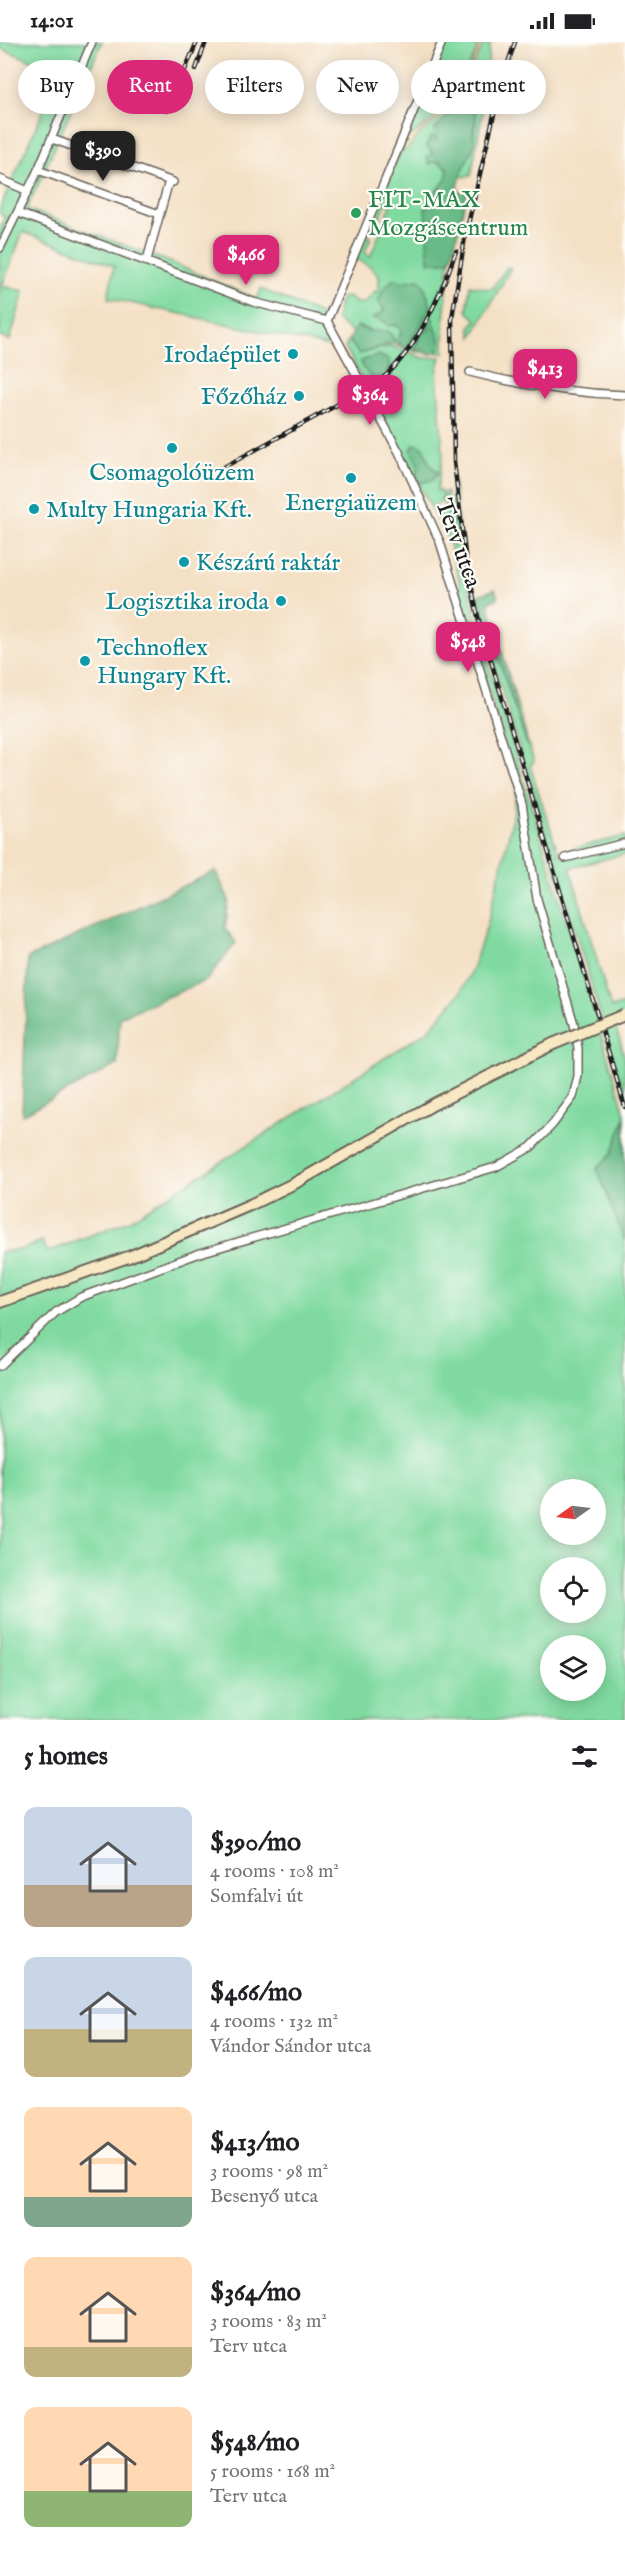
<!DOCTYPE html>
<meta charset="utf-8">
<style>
body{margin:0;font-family:"IM FELL English",serif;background:#f6f6f6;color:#202124;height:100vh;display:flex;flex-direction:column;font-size:22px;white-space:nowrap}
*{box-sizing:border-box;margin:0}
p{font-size:20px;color:#757577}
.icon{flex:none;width:33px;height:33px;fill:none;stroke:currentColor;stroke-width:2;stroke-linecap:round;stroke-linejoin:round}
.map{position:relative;height:1678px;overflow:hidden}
.side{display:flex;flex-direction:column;background:#fff;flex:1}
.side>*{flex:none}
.guide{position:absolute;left:18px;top:18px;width:590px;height:54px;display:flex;gap:12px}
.needle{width:39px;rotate:256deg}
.controls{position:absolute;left:540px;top:1437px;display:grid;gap:12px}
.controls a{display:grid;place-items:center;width:66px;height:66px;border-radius:50%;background:#fff;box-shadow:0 3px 15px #0003;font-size:30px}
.price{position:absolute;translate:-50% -51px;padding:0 14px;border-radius:12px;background:#db2777;color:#fff;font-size:20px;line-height:39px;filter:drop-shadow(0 2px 3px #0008)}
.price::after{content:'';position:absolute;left:50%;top:36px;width:18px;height:14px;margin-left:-9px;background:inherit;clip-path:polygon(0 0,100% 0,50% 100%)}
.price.selected{background:#222;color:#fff}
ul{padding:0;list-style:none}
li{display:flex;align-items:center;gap:18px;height:150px;padding:0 24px}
li span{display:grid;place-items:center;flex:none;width:168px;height:120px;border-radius:12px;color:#555}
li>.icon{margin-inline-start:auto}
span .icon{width:72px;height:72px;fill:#fffc;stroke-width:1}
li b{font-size:26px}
h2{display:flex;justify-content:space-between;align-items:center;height:72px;padding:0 24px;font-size:26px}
.pill{padding:0 21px;border-radius:27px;background:#fff;box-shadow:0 3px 15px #0003;font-size:21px;line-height:54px}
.pill.selected{background:#db2777;color:#fff}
.status{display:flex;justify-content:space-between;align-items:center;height:42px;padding:0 30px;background:#fff;direction:ltr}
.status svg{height:16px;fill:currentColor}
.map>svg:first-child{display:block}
</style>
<div class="status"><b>14:01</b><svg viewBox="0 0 49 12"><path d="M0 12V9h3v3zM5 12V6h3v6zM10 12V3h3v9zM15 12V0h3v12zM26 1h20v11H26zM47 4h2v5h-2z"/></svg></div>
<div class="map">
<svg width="625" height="1678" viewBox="0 0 625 1678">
<rect width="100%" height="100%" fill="#fdfcf7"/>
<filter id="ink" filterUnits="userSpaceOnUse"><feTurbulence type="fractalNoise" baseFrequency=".0167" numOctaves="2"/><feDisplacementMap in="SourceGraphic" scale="12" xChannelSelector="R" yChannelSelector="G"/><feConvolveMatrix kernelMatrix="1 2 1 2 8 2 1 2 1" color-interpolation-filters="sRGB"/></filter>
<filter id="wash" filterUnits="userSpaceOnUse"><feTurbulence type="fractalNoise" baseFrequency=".008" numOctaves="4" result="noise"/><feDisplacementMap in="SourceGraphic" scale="24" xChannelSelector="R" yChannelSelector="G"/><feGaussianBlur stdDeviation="1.35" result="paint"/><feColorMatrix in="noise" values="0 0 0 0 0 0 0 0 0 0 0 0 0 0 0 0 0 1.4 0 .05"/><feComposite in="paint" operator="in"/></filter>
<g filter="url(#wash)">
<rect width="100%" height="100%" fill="#f4e0c5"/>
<!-- green -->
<g fill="#80daa0" stroke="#4e7b5e" stroke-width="1.5" fill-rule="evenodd">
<path d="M0,0h102l-75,167 143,53 87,37 4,-10 59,25v12l15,22 -227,-50 6,-32 -91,-34 -21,54 22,5 -14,49 -10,-3v-108l5,-11 -5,-4v-6l45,-101 -13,-3 15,-37 -47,-19z"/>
<path d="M446,0h34l-25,56 -19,20 -29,20z"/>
<path d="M484,0h6l-3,31 -12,21 3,15h5l-12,67 -11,1c5,-13 23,-57 13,-69 -3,-3 -9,-5 -13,-7l-11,12 -11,26 -8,12 3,2 -2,4 17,12c-1,16 -10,16 -16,28 -2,3 -5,44 -4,47 2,6 5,12 8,18h11l5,-6 -5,15 2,1 -5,47v34h-6l2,-13 -10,-10 -9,2 -7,17h12l4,5 -24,-5 25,-42 -12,-28 -15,3 -12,-2c-4,11 -11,29 -8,41l18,8 -4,11 3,6 -7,-3 1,-3 -35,-13 -3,-1 -5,7 -16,-14 5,-21 7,-1 9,6h8l10,-12 4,1v-17l-10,-9 -13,-7 9,-25 6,3 -6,15 5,5 21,-52 -5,-2 -10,23h-8l33,-75 6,-2 14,-17 24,-17 13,-15z"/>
<path d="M507,225l4,1 -5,9 -34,60 -2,-10 6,-7 -9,-9 3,-26 22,4z"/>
<path d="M349,298l10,14 32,-8 33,12 17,-1 -4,15 6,83 -6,35 5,2 -1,10 -6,3 2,11 2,1 6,-12 -3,-4 3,-9 2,1 4,53h3l-4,-29 3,-40 6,59 18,91 148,486v607h-625v-468l24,-3 18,-8 6,11 82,-32 299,-190 31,-37 13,-26 15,-45 25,-105 4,-33 -57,-189 -1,-17 -11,-39 -103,-192zM550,1448h46v44h-46zM550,1526h46v44h-46zM550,1604h46v44h-46z"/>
<path d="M479,553l32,104 23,62 -4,5 29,89 5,-1 -1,-3 62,-15v18l-55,14 41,140 14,-4v17l-10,4 10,33v38l-144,-475 -6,-24z"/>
</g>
<!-- forest -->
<g fill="#68ba86" stroke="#426b51" stroke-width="1.5">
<path d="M468,57l5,3 3,20 -3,6 1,17 -13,29 -4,17 10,2 -15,63 -5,6h-18l-2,-21 3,-10 -5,-3 2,-5 -2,-14 4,-3 -1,-5c9,-12 19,-17 20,-32l-9,-8 -10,3 -2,-7 6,-4 -7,-7 6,-10 5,5 -2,-11 25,-29z"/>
<path d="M395,236l6,4 18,-3 5,6 7,22 -25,42 -5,-3 -3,-6 4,-11 -6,-4 -8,1 -4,-5 -11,-3 12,-7 -7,-10 6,-13z"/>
<path d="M432,275l8,23 -1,11 -9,3 -5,-5 -10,3 6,-20 8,-2 -2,-9z"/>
<path d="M357,284l11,5h20l7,9 -1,3 -35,11 -10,-14z"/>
<path d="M379,313l10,5v9l-15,11 -11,-12 -2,-7z"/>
<path d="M414,402l9,3 8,19 7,6 -5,8 -13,3 -4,-10 3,-6 -8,-16z"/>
<path d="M495,547l3,9 -10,5 41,143h-2l-48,-151z"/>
<path d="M216,829l13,29 -4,28 11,15 -29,37 -87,37 -3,48 -95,50 6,-157z"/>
<path d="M624,1078l1,5v117l-28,-74 15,-14z"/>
</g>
<!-- sand -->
<path fill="#eeda9e" stroke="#857b5d" stroke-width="1.5" d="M480,0h4l-26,58 -13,15 -24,17 -14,17 -6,2 6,-17v4c6,-2 10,-7 15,-10 33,-21 46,-51 58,-86z"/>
</g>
<g filter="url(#ink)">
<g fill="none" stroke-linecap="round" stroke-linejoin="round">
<defs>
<g id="street">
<path d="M52,97l121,43"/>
<path d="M38,128l121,44"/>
<path d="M0,137l28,12"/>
<path d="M18,171l235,89 74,19"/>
<path d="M0,206l38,-78 54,-128"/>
<path d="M147,218l22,-79"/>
<path d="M327,279l115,-279"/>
<path d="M470,330c50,13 103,21 155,23"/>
<path d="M565,816l60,-15"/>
<path d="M0,1324l56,-54 25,-15 119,-44 296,-86 35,-20 22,-23 20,-27 5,-21v-28l-4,-24 -37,-125 -15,-95 -82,-262 -41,-90 -72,-131"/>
</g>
<path id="secondary" d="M0,1260l131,-46 121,-52 45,-22 137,-78 119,-60"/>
</defs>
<!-- street casing -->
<use href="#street" stroke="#686157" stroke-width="10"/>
<!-- secondary casing -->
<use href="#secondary" stroke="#686157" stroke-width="14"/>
<!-- street -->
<use href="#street" stroke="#fff" stroke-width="7"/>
<!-- secondary -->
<use href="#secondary" stroke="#f7e8c3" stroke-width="10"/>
<defs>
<g id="rail">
<path d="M515,0l-13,39 -37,156 -13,81 2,144 12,100 13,59 146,486"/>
<path d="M196,27l10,-27"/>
<path d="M167,69l30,-69"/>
<path d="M224,425l151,-83c39,-27 66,-89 81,-133"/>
</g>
</defs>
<!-- rail casing -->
<use href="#rail" stroke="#1c1c1c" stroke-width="4.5"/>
<!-- rail -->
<use href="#rail" stroke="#fdfcf7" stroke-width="2" stroke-dasharray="7" stroke-linecap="butt"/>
<defs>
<path id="secondary-bridge" d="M553,1002l71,-29"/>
</defs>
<!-- secondary-bridge casing -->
<use href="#secondary-bridge" stroke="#686157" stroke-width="14" stroke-linecap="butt"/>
<!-- secondary-bridge -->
<use href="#secondary-bridge" stroke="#f7e8c3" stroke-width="10"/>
</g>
</g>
<!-- markers -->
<circle fill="#2e9e5b" stroke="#fdfcf7" stroke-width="2" cx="356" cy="171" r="6"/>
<g fill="#0f9aa8" stroke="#fdfcf7" stroke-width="2">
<circle cx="293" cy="312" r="6"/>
<circle cx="299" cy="354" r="6"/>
<circle cx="172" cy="406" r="6"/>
<circle cx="351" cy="436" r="6"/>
<circle cx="34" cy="467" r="6"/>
<circle cx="184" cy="520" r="6"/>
<circle cx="281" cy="559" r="6"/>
<circle cx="85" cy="619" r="6"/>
</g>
<g text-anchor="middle" stroke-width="4.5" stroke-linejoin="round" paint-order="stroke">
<!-- leisure labels -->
<g font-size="24" fill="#27864d" stroke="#fdfcf7" text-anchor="start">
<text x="368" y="165">FIT-MAX<tspan x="368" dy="28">Mozgáscentrum</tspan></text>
</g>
<!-- culture labels -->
<g font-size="24" fill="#0d838f" stroke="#fdfcf7" text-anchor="end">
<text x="281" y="320">Irodaépület</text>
<text x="287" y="362">Főzőház</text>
<text x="172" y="438" text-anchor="middle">Csomagolóüzem</text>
<text x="351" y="468" text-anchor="middle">Energiaüzem</text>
<text x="46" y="475" text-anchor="start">Multy Hungaria Kft.</text>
<text x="196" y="528" text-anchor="start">Készárú raktár</text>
<text x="269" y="567">Logisztika iroda</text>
<text x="97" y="613" text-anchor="start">Technoflex<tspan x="97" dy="28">Hungary Kft.</tspan></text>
</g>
<!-- street labels -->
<g font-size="24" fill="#1c1c1c" stroke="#fdfcf7">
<text transform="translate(459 501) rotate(70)" y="8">Terv utca</text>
</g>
</g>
</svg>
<div class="controls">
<a><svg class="needle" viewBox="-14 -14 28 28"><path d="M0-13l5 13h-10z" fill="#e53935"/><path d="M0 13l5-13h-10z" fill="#757577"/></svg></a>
<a><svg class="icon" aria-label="locate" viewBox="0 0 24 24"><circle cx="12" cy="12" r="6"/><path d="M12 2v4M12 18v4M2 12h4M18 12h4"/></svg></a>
<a><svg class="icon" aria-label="layers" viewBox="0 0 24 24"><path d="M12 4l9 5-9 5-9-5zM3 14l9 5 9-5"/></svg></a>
</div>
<b class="price selected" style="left:103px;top:140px">$390</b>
<b class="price" style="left:246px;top:244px">$466</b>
<b class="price" style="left:545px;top:358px">$413</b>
<b class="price" style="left:370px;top:384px">$364</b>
<b class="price" style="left:468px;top:631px">$548</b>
<div class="guide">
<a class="pill">Buy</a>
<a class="pill selected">Rent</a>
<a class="pill">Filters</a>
<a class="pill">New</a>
<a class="pill">Apartment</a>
</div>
</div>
<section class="side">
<h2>5 homes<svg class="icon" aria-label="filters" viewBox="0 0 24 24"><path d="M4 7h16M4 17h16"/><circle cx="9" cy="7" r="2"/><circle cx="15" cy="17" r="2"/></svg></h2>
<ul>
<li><span style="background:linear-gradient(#c9d6e8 65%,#b9a48a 0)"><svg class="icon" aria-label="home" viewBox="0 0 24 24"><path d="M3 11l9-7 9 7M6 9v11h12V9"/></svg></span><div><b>$390/mo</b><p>4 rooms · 108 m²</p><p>Somfalvi út</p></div></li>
<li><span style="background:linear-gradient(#c9d6e8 60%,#c2b280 0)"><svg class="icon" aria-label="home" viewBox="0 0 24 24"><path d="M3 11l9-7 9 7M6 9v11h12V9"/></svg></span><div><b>$466/mo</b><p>4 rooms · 132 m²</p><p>Vándor Sándor utca</p></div></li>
<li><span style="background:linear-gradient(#ffd9b3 75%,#7fa58c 0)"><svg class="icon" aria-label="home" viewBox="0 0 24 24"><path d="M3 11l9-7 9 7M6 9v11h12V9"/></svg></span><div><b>$413/mo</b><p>3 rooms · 98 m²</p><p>Besenyő utca</p></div></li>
<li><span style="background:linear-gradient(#ffd9b3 75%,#c2b280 0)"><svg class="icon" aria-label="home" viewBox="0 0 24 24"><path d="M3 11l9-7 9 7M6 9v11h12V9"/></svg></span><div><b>$364/mo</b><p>3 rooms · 83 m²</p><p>Terv utca</p></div></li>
<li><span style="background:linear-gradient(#ffd9b3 70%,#8fb573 0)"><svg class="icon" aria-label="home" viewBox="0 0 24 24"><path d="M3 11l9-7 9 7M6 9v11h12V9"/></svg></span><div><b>$548/mo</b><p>5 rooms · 168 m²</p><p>Terv utca</p></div></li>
</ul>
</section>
